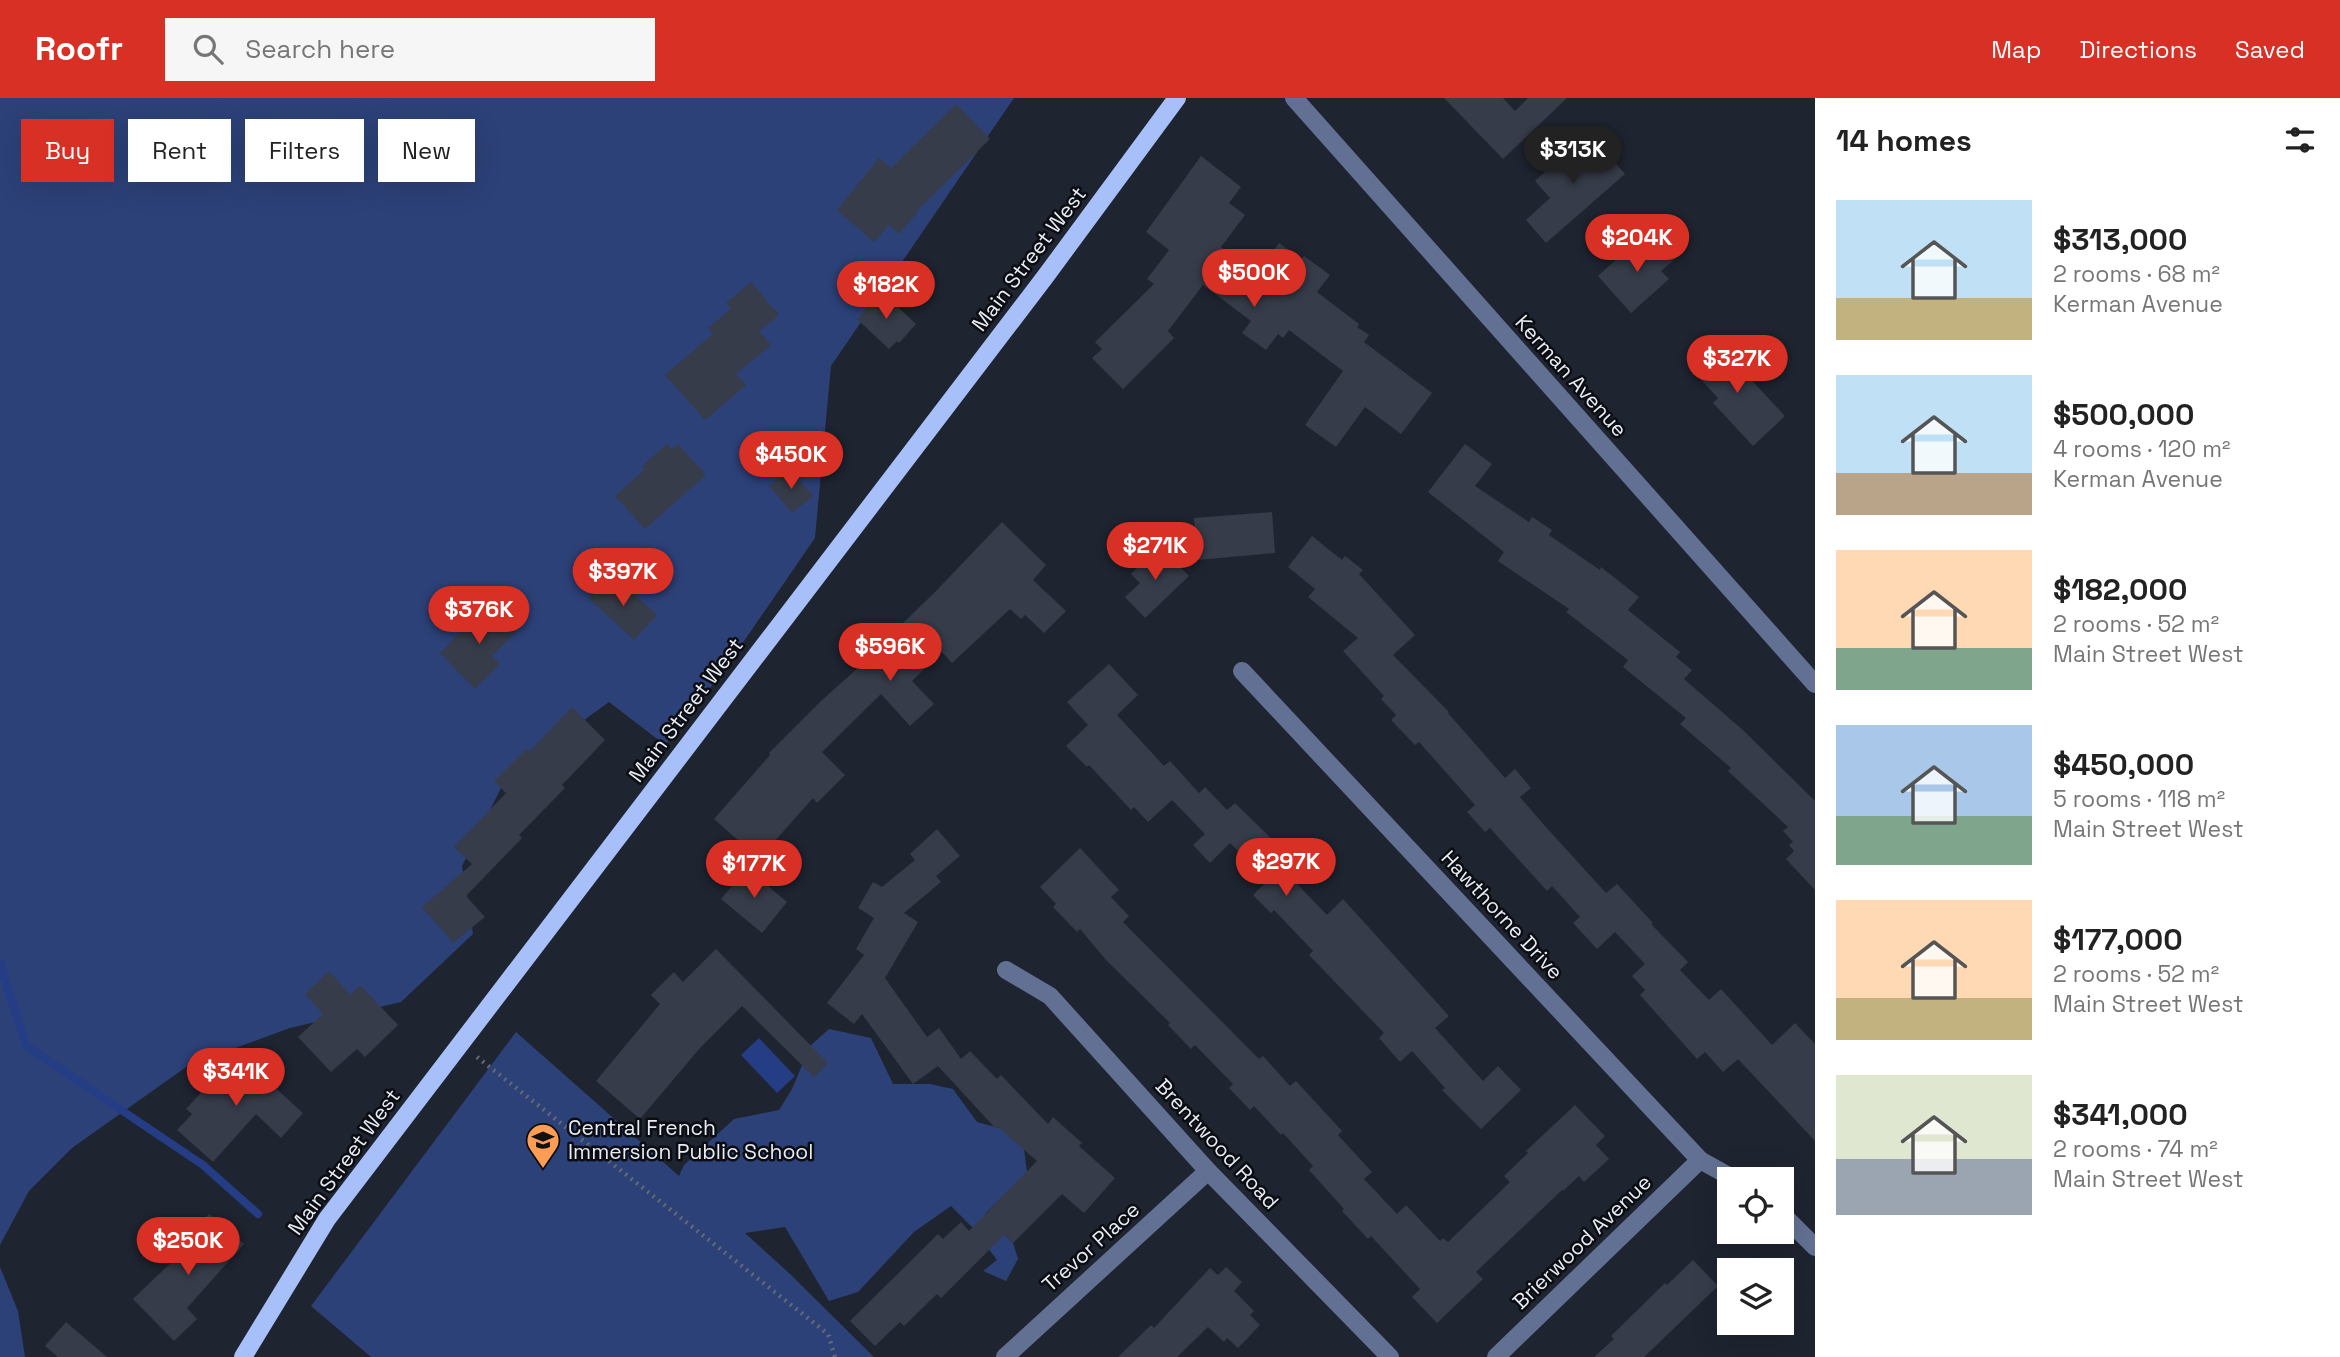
<!DOCTYPE html>
<meta charset="utf-8">
<style>
body{margin:0;font-family:"Space Grotesk",sans-serif;background:#f6f6f6;color:#222;height:100vh;display:flex;flex-direction:column;font-size:26px;white-space:nowrap}
*{box-sizing:border-box;margin:0}
p{font-size:23px;color:#767676}
.icon{flex:none;width:38px;height:38px;fill:none;stroke:currentColor;stroke-width:2;stroke-linecap:round;stroke-linejoin:round}
.map{position:relative;flex:1;overflow:hidden}
.sheet{display:flex;flex-direction:column;background:#fff;width:525px}
.sheet>*{flex:none}
.hud{position:absolute;left:21px;top:21px;width:665px;height:63px;display:flex;gap:14px}
.tools{position:absolute;left:1717px;top:1069px;display:grid;gap:14px}
.tools a{display:grid;place-items:center;width:77px;height:77px;border-radius:0px;background:#fff;box-shadow:0 7px 28px #0002;font-size:35px}
.price{position:absolute;translate:-50% -60px;padding:0 16px;border-radius:24px;background:#d93025;color:#fff;font-size:23px;line-height:46px;filter:drop-shadow(0 2px 4px #0008)}
.price::after{content:'';position:absolute;left:50%;top:42px;width:21px;height:16px;margin-left:-10px;background:inherit;clip-path:polygon(0 0,100% 0,50% 100%)}
.price.current{background:#222;color:#fff}
ul{padding:0;list-style:none}
li{display:flex;align-items:center;gap:21px;height:175px;padding:0 21px}
li span{display:grid;place-items:center;flex:none;width:196px;height:140px;border-radius:0px;color:#555}
li>.icon{margin-inline-start:auto}
span .icon{width:84px;height:84px;fill:#fffc;stroke-width:1}
li b{font-size:30px}
h2{display:flex;justify-content:space-between;align-items:center;height:84px;padding:0 21px;font-size:30px}
.chip{padding:0 24px;border-radius:0px;background:#fff;box-shadow:0 7px 28px #0002;font-size:24px;line-height:63px}
.chip.current{background:#d93025;color:#fff}
header{display:flex;align-items:center;gap:42px;box-sizing:border-box;height:98px;padding:0 35px;background:#d93025;color:#fff}
header strong{font-size:33px}
nav{display:flex;gap:38px;margin-inline-start:auto;font-size:24px}
.search{width:490px;height:63px;background:#f6f6f6;display:flex;align-items:center;gap:18px;box-sizing:border-box;padding:0 24px;border-radius:0px;color:#767676;font-size:26px}
main{display:flex;flex:1;min-height:0}
.map>svg:first-child{display:block}
</style>
<header>
<strong>Roofr</strong>
<div class="search"><svg class="icon" aria-label="search" viewBox="0 0 24 24"><circle cx="10" cy="10" r="6"/><path d="M15 15l6 6"/></svg>Search here</div>
<nav><a>Map</a><a>Directions</a><a>Saved</a></nav>
</header>
<main>
<div class="map">
<svg width="1815" height="1259" viewBox="0 0 1815 1259">
<rect width="100%" height="100%" fill="#1e2430"/>
<!-- green -->
<g fill="#2c4178">
<path d="M0,0h1014l-183,268 -16,172 -93,135 -57,72 -56,-43 -102,74 -45,90 11,68 -72,68 -111,26 -101,37 -117,83 -43,43 -29,54z"/>
<path d="M829,931l42,9 22,46h37l23,5 24,33 45,12 5,38 -42,42 28,29 5,16 -12,22 -23,-10 14,-11 -24,-32 -22,-22 -37,26 -56,60 -29,9 -44,-74 -40,6 44,40 85,84h-503l-60,-51 205,-274 163,144 5,-11 50,-46 45,-9 13,-21 18,-43z"/>
<path d="M0,1169l18,44 7,46h-25z"/>
</g>
<!-- water -->
<path fill="#243d85" d="M759,940l36,38 -18,17 -36,-38z"/>
<g fill="none" stroke-linecap="round" stroke-linejoin="round">
<!-- stream -->
<path stroke="#243d85" stroke-width="8" d="M0,865l26,83 177,119 55,49"/>
</g>
<!-- building -->
<g fill="#363c49">
<path d="M1444,0h59l12,13 13,-13h39l-64,61z"/>
<path d="M956,6l34,35 -74,73 1,1 -18,21 -10,-9 -15,17 -37,-32 42,-52 12,10z"/>
<path d="M1589,35l36,41 -79,69 -20,-23 24,-22 -15,-17z"/>
<path d="M1201,58l40,31 -12,16 16,12 -24,32 35,27 23,-31 22,16 3,-3 26,19 -13,17 42,32 -2,3 12,8 -5,7 68,51 -31,41 -36,-27 -29,40 -31,-22 38,-54 -54,-41 -6,8 -5,-4 -12,16 -24,-17 9,-12 -48,-36 -35,46 6,7 -51,51 -31,-31 10,-9 -7,-7 59,-58 -7,-5 22,-29 -23,-18z"/>
<path d="M1639,141l10,10 10,-8 16,18 -14,12 8,8 -38,34 -33,-37z"/>
<path d="M751,184l28,33 -20,16 12,14 -35,29 10,11 -41,35 -40,-45 48,-41 -5,-6 23,-19 -5,-6z"/>
<path d="M882,194l34,32 -17,19 -2,-2 -8,8 -32,-30z"/>
<path d="M1716,244l69,74 -32,30 -40,-43 5,-5 -28,-30z"/>
<path d="M667,346l5,5 6,-5 28,31 -61,54 -30,-33 30,-27 -3,-3z"/>
<path d="M1465,346l27,20 -17,22 54,36 3,-5 20,13 -3,5 51,35 1,-3 38,30 -11,13 52,42 -4,5 16,13 -8,9 60,52 71,70v89l-29,-31 8,-8 -5,-6 4,-3 -10,-11 5,-4 -60,-56 3,-3 -51,-44 6,-6 -63,-51 5,-7 -62,-48 3,-3 -71,-48 6,-9 -76,-60z"/>
<path d="M790,371l23,27 -21,17 -23,-27z"/>
<path d="M1272,414l3,41 -78,7 -3,-42z"/>
<path d="M1002,424l44,43 -13,15 33,31 -22,22 -19,-18 -4,4 -11,-10 -58,54 -10,-11 -30,29 22,23 -24,22 -29,-32 -59,58 23,23 -28,28 -4,-5 -54,61 -45,-40 56,-64 -1,-2 52,-52 48,-43 -1,-1 67,-65z"/>
<path d="M1312,438l30,24 3,-4 18,14 -4,4 56,61 -22,20 56,57 -1,1 57,65 10,-9 16,19 -11,9 25,29 61,67 11,-9 36,39 -2,1 37,38 -8,8 29,30 12,-11 51,56 23,-22 20,21v97l-77,-82 -15,13 -18,-20 -8,7 -57,-64 5,-5 -13,-14 13,-12 -30,-32 -18,17 -24,-26 7,-6 -28,-31 -5,5 -57,-63 -5,4 -18,-20 8,-7 -56,-63 -4,3 -24,-25 5,-5 -15,-16 3,-3 -41,-45 15,-13 -50,-41 7,-8 -27,-22z"/>
<path d="M1159,448l30,30 -44,42 -20,-21 15,-14 -9,-9z"/>
<path d="M608,478l13,13 3,-4 33,30 -23,25 -46,-42z"/>
<path d="M489,505l28,28 -25,25 8,8 -25,25 -35,-36z"/>
<path d="M1109,566l29,31 -21,20 47,51 6,-5 29,32 6,-6 22,23 8,-7 52,51 8,-8 21,21 -18,18 29,30 16,-16 106,117 -14,12 48,53 15,-15 23,24 -40,39 -39,-39 3,-2 -33,-37 -12,11 -21,-24 5,-5 -75,-78 4,-4 -39,-41 -3,3 -18,-18 15,-15 -38,-37 -20,20 -17,-18 12,-11 -33,-34 -24,22 -14,-15 -3,3 -42,-45 -2,2 -21,-21 22,-21 -21,-23z"/>
<path d="M572,609l33,33 -43,45 3,3 -46,47 3,3 -56,58 19,21 -32,26 -31,-36 50,-43 -18,-17 52,-54 -12,-12 32,-32 3,3z"/>
<path d="M937,731l23,27 -24,20 5,6 -37,31 14,9 -33,56 42,59 12,-9 22,31 9,-8 27,28 4,-4 47,49 5,-7 29,26 -3,3 36,32 -31,35 -22,-19 -49,49 -8,-9 -64,64 -4,-4 -33,32 -4,-4 -25,24 -25,-25 88,-87 5,5 18,-17 8,9 68,-70 -39,-34 -2,2 -58,-63 -25,18 -51,-70 -8,10 -27,-21 37,-48 -8,-6 18,-31 -16,-10 15,-26 9,5 33,-27 -5,-6z"/>
<path d="M1080,750l39,42 -8,7 18,19 -6,6 136,137 4,-3 27,30 6,-5 46,50 -4,4 34,37 -8,7 33,35 9,-9 34,36 3,-3 5,4 62,-60 -6,-6 24,-23 -2,-2 49,-46 30,31 -9,9 13,14 -25,23 -5,-6 -16,15 -1,-1 -86,82 7,7 -46,44 -25,-26 8,-8 -49,-53 -3,3 -26,-28 2,-2 -35,-39 4,-4 -30,-33 -2,2 -27,-29 -4,4 -21,-22 4,-4 -38,-39 -4,4 -23,-24 2,-2 -64,-63 -26,-31 -3,3 -24,-25 3,-3 -16,-17z"/>
<path d="M747,770l40,34 -25,31 -41,-34z"/>
<path d="M716,851l112,114 -14,14 -72,-71 -42,42 -60,71 -44,-38 64,-77 -9,-9 23,-23 9,10z"/>
<path d="M329,873l22,24 9,-10 38,40 -33,32 -8,-8 -26,23 -33,-35 25,-23 -18,-20z"/>
<path d="M237,955l66,60 -22,25 -25,-24 -43,48 -36,-32 15,-16 -6,-5z"/>
<path d="M209,1116l35,30 -57,64 10,11 -23,22 -41,-42 48,-46 -5,-3z"/>
<path d="M1693,1162l25,26 -74,71h-50l20,-18 -3,-3 54,-53 2,2z"/>
<path d="M1226,1169l16,15 -8,9 20,20 -4,4 10,10 -22,23 -11,-10 -3,4 -16,-15 -31,30h-59l33,-32 3,3 56,-60 8,7z"/>
<path d="M66,1224l41,35h-49l-13,-11z"/>
</g>
<g fill="none" stroke-linecap="round" stroke-linejoin="round">
<!-- path -->
<path stroke="#646974" stroke-width="4.5" stroke-dasharray="2 5" stroke-linecap="butt" d="M477,959l351,277 7,23"/>
<!-- minor -->
<g stroke="#627193" stroke-width="18">
<path d="M1294,0l521,586"/>
<path d="M1242,573l458,489 36,20"/>
<path d="M1006,872l44,26 158,175 182,186"/>
<path d="M1782,1116l33,33"/>
<path d="M1005,1259l203,-186"/>
<path d="M1496,1259l204,-197"/>
</g>
<!-- major -->
<path stroke="#a7c0f9" stroke-width="18" d="M243,1259l84,-138 718,-942 132,-179"/>
</g>
<!-- icons -->
<defs>
<symbol id="school-pin" viewBox="-11 -11 22 30"><path d="M0 17L-7.5 6A9.5 9.5 0 1 1 7.5 6Z" fill="#fc9d53" stroke="#0b0d12"/><path d="M0-5L7-2L0 1L-7-2ZM-4 1L0 2.5L4 1V4Q0 6-4 4Z" fill="#111"/></symbol>
</defs>
<g fill-rule="evenodd">
<use href="#school-pin" x="524" y="1023" width="38" height="52"/>
</g>
<g text-anchor="middle" stroke-width="5" stroke-linejoin="round" paint-order="stroke">
<!-- street labels -->
<g font-size="21" fill="#e7ebf3" stroke="#0b0d12">
<text transform="translate(1029 161) rotate(-53)" y="7">Main Street West</text>
<text transform="translate(1571 278) rotate(48)" y="7">Kerman Avenue</text>
<text transform="translate(686 612) rotate(-53)" y="7">Main Street West</text>
<text transform="translate(1502 817) rotate(47)" y="7">Hawthorne Drive</text>
<text transform="translate(1217 1046) rotate(47)" y="7">Brentwood Road</text>
<text transform="translate(344 1064) rotate(-54)" y="7">Main Street West</text>
<text transform="translate(1582 1144) rotate(-44)" y="7">Brierwood Avenue</text>
<text transform="translate(1091 1149) rotate(-42)" y="7">Trevor Place</text>
</g>
<!-- poi labels -->
<g font-size="21" fill="#e7ebf3" stroke="#0b0d12" text-anchor="start">
<text x="568" y="1037">Central French<tspan x="568" dy="24">Immersion Public School</tspan></text>
</g>
</g>
</svg>
<div class="tools">
<a><svg class="icon" aria-label="locate" viewBox="0 0 24 24"><circle cx="12" cy="12" r="6"/><path d="M12 2v4M12 18v4M2 12h4M18 12h4"/></svg></a>
<a><svg class="icon" aria-label="layers" viewBox="0 0 24 24"><path d="M12 4l9 5-9 5-9-5zM3 14l9 5 9-5"/></svg></a>
</div>
<b class="price current" style="left:1573px;top:88px">$313K</b>
<b class="price" style="left:1637px;top:176px">$204K</b>
<b class="price" style="left:1254px;top:211px">$500K</b>
<b class="price" style="left:886px;top:223px">$182K</b>
<b class="price" style="left:1737px;top:297px">$327K</b>
<b class="price" style="left:791px;top:393px">$450K</b>
<b class="price" style="left:1155px;top:484px">$271K</b>
<b class="price" style="left:623px;top:510px">$397K</b>
<b class="price" style="left:479px;top:548px">$376K</b>
<b class="price" style="left:890px;top:585px">$596K</b>
<b class="price" style="left:1286px;top:800px">$297K</b>
<b class="price" style="left:754px;top:802px">$177K</b>
<b class="price" style="left:236px;top:1010px">$341K</b>
<b class="price" style="left:188px;top:1179px">$250K</b>
<div class="hud">
<a class="chip current">Buy</a>
<a class="chip">Rent</a>
<a class="chip">Filters</a>
<a class="chip">New</a>
</div>
</div>
<section class="sheet">
<h2>14 homes<svg class="icon" aria-label="filters" viewBox="0 0 24 24"><path d="M4 7h16M4 17h16"/><circle cx="9" cy="7" r="2"/><circle cx="15" cy="17" r="2"/></svg></h2>
<ul>
<li><span style="background:linear-gradient(#bfe0f5 70%,#c2b280 0)"><svg class="icon" aria-label="home" viewBox="0 0 24 24"><path d="M3 11l9-7 9 7M6 9v11h12V9"/></svg></span><div><b>$313,000</b><p>2 rooms · 68 m²</p><p>Kerman Avenue</p></div></li>
<li><span style="background:linear-gradient(#bfe0f5 70%,#b9a48a 0)"><svg class="icon" aria-label="home" viewBox="0 0 24 24"><path d="M3 11l9-7 9 7M6 9v11h12V9"/></svg></span><div><b>$500,000</b><p>4 rooms · 120 m²</p><p>Kerman Avenue</p></div></li>
<li><span style="background:linear-gradient(#ffd9b3 70%,#7fa58c 0)"><svg class="icon" aria-label="home" viewBox="0 0 24 24"><path d="M3 11l9-7 9 7M6 9v11h12V9"/></svg></span><div><b>$182,000</b><p>2 rooms · 52 m²</p><p>Main Street West</p></div></li>
<li><span style="background:linear-gradient(#a9c7e8 65%,#7fa58c 0)"><svg class="icon" aria-label="home" viewBox="0 0 24 24"><path d="M3 11l9-7 9 7M6 9v11h12V9"/></svg></span><div><b>$450,000</b><p>5 rooms · 118 m²</p><p>Main Street West</p></div></li>
<li><span style="background:linear-gradient(#ffd9b3 70%,#c2b280 0)"><svg class="icon" aria-label="home" viewBox="0 0 24 24"><path d="M3 11l9-7 9 7M6 9v11h12V9"/></svg></span><div><b>$177,000</b><p>2 rooms · 52 m²</p><p>Main Street West</p></div></li>
<li><span style="background:linear-gradient(#dfe7d0 60%,#9aa5b1 0)"><svg class="icon" aria-label="home" viewBox="0 0 24 24"><path d="M3 11l9-7 9 7M6 9v11h12V9"/></svg></span><div><b>$341,000</b><p>2 rooms · 74 m²</p><p>Main Street West</p></div></li>
</ul>
</section>
</main>
